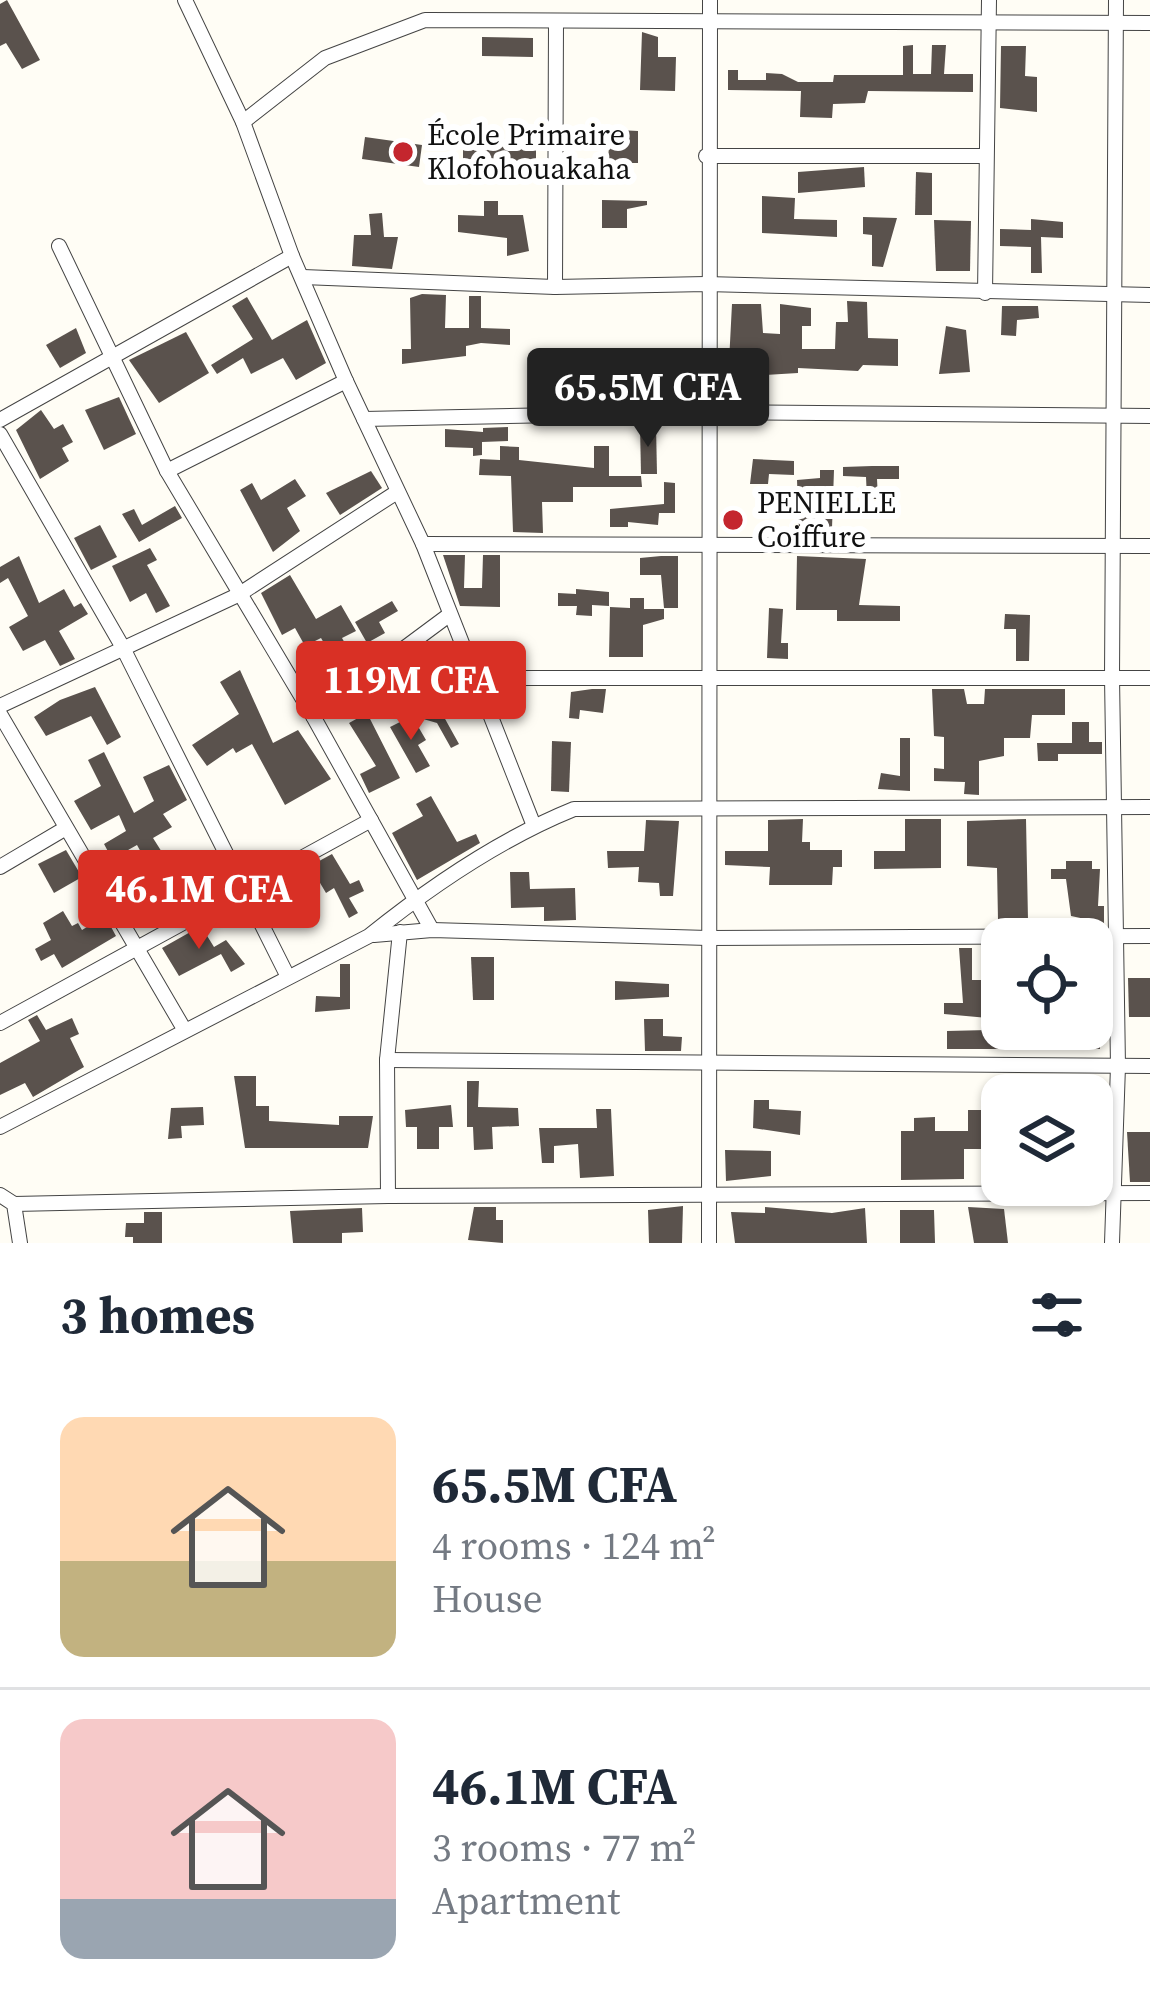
<!DOCTYPE html>
<meta charset="utf-8">
<style>
body{margin:0;font-family:"Source Serif 4",serif;background:#f6f6f7;color:#1f2937;height:100vh;display:flex;flex-direction:column;font-size:45px;white-space:nowrap}
*{box-sizing:border-box;margin:0}
p{font-size:39px;color:#747a83}
.icon{flex:none;width:66px;height:66px;fill:none;stroke:currentColor;stroke-width:2;stroke-linecap:round;stroke-linejoin:round}
.map{position:relative;height:1243px;overflow:hidden}
.details{display:flex;flex-direction:column;background:#fff;flex:1}
.details>*{flex:none}
.tools{position:absolute;left:981px;top:918px;display:grid;gap:24px}
.tools a{display:grid;place-items:center;width:132px;height:132px;border-radius:24px;background:#fff;box-shadow:0 3px 9px #0004;font-size:60px}
.price{position:absolute;translate:-50% -102px;padding:0 27px;border-radius:12px;background:#d93025;color:#fff;font-size:39px;line-height:78px;filter:drop-shadow(0 3px 6px #0008)}
.price::after{content:'';position:absolute;left:50%;top:72px;width:36px;height:27px;margin-left:-18px;background:inherit;clip-path:polygon(0 0,100% 0,50% 100%)}
.price.current{background:#222;color:#fff}
ul{padding:0;list-style:none}
li{display:flex;align-items:center;gap:36px;height:300px;padding:0 60px}
li+li{border-top:3px solid #e0e1e3}
li span{display:grid;place-items:center;flex:none;width:336px;height:240px;border-radius:24px;color:#555}
li>.icon{margin-inline-start:auto}
span .icon{width:144px;height:144px;fill:#fffc;stroke-width:1}
li b{font-size:51px}
h2{display:flex;justify-content:space-between;align-items:center;height:144px;padding:0 60px;font-size:51px}
.map>svg:first-child{display:block}
</style>
<div class="map">
<svg width="1150" height="1243" viewBox="0 0 1150 1243">
<rect width="100%" height="100%" fill="#fffdf5"/>
<!-- building -->
<g fill="#5a524d">
<path d="M7,0l33,60 -18,9 -16,-26 -6,3v-42z"/>
<path d="M642,32l16,5v20h18l-1,34 -35,-1z"/>
<path d="M482,37l51,1v19l-51,-1z"/>
<path d="M913,45v29h18l1,-29h14l-2,29h29v18l-105,-1 -3,12 -32,1 -1,14 -32,-1 1,-26 -73,-1v-20h10v10h28v-7l16,1 16,8h35l1,-7h69v-29z"/>
<path d="M1001,46h25l-1,30 12,1v35l-37,-4z"/>
<path d="M579,128l59,3v32h-30l1,-19 -31,-3z"/>
<path d="M365,137l57,8 -3,22 -57,-8z"/>
<path d="M492,146l44,1v21l-73,-1v-18z"/>
<path d="M864,167l1,20 -67,6v-21z"/>
<path d="M916,172l16,1v42h-17z"/>
<path d="M762,196l33,2 -1,21 43,1v17l-75,-4z"/>
<path d="M602,200l45,1v4l-20,4v19h-25z"/>
<path d="M484,201h14v14h25l6,36 -22,5v-18l-49,-6v-17l26,1z"/>
<path d="M382,213l2,24h14l-6,32 -40,-3 2,-31h17l-2,-21z"/>
<path d="M863,217l34,1 -14,49 -11,-1v-31l-9,-1z"/>
<path d="M1031,219l32,3v16l-22,-1 1,36h-11v-26l-31,-1v-17l31,1z"/>
<path d="M934,220l37,1 -1,50h-34z"/>
<path d="M422,294l24,1 -1,33h24v-32h12v32l29,1v16l-29,-2 -15,3v10l-64,8v-15h9l-1,-51z"/>
<path d="M247,297l25,43 35,-20 19,43 -30,17 -13,-22 -32,16 -8,-16 -26,16 -6,-9 42,-26 -21,-33z"/>
<path d="M847,301l20,1 1,36 30,1v27l-35,-1 -5,6 -60,-3v5l-33,2 -3,26h-35l5,-97h29l2,29 17,1v-30l31,4v18h-9v23h33l1,-27h12z"/>
<path d="M1002,306h36l1,12 -22,2 -1,16 -15,-1z"/>
<path d="M946,326l20,4 4,42 -31,2z"/>
<path d="M76,328l10,25 -26,15 -14,-23z"/>
<path d="M186,332l23,41 -50,30 -30,-43z"/>
<path d="M646,349h32l-6,48 -11,-1 3,-28 -18,1z"/>
<path d="M119,397l17,37 -32,16 -19,-40z"/>
<path d="M41,410l13,19 9,-5 10,18 -11,6 7,13 -29,18 -24,-49z"/>
<path d="M640,426h16l1,48h-16z"/>
<path d="M508,427v14l-26,1v13l-9,1v-8l-28,-1v-18l38,3v-4z"/>
<path d="M500,446l19,1v13l75,8v-22h15v30h32l1,11h-69v15h-31l1,31 -30,-1 -2,-56 -32,-1 1,-16 20,1z"/>
<path d="M753,459l41,2v14l-25,-1 -1,10h-18z"/>
<path d="M872,466h27v13h-22l1,20h-11l-1,-22 -23,-1v-9z"/>
<path d="M820,470h14l-2,58 -33,2 -2,-50 23,-2z"/>
<path d="M371,471l11,17 -42,27 -14,-22z"/>
<path d="M295,479l11,17 -19,12 13,23 -27,21 -33,-62 12,-7 9,17z"/>
<path d="M664,482l11,1v30h-16l-1,12 -30,-3v5h-18v-18l54,-5z"/>
<path d="M175,506l7,12 -43,24 -17,-28 12,-5 8,16z"/>
<path d="M100,525l17,32 -26,13 -17,-32z"/>
<path d="M150,548l7,12 -10,5 23,41 -14,7 -10,-20 -16,9 -18,-36z"/>
<path d="M443,555h22l-1,33h18l1,-33h17v52l-40,-1z"/>
<path d="M19,556l20,47 25,-14 10,18 7,-4 7,11 -29,17 16,28 -15,7 -15,-26 -22,11 -14,-24 19,-11 -20,-38 -8,5v-16z"/>
<path d="M661,556h17v52h-14l-3,-33h-21v-17z"/>
<path d="M797,556l69,3 -7,46 41,1v15h-63v-11h-41z"/>
<path d="M290,575l26,44 25,-14 15,26 -14,7 9,16 -16,8 -14,-24 -16,8 -10,-18 -13,7 -21,-42z"/>
<path d="M576,589l33,3v14l-17,-1v11l-16,-1 1,-9h-19v-13l18,1z"/>
<path d="M630,598h14v11h20v10l-21,6v32h-34l1,-50 20,1z"/>
<path d="M392,601l6,10 -19,11 6,11 -18,10 -12,-21z"/>
<path d="M769,608l14,1 -2,34h7v16l-21,-1z"/>
<path d="M1005,614l25,1 -1,46h-13v-32h-12z"/>
<path d="M240,670l33,73 25,-13 33,49 -46,26 -33,-61 -16,9 -3,-5 -26,18 -15,-21 47,-31 -19,-32z"/>
<path d="M95,687l26,50 -14,8 -16,-29 -45,20 -12,-19 26,-17z"/>
<path d="M421,689l7,15 21,-11 9,16 -14,8 15,27 -8,4 -14,-25 -31,-9 -7,-15z"/>
<path d="M592,689h14l-3,24 -23,-3 -1,9 -10,-1 2,-26z"/>
<path d="M932,689h32l3,15h17l1,-15h80v26h-33l-2,23h-26v18l-25,5v34l-15,-1 1,-12 -31,-1v-13l10,1v-32l-10,-1z"/>
<path d="M367,713l33,65 -31,15 -9,-19 16,-8 -27,-43z"/>
<path d="M412,716l14,24 -8,5 12,21 -14,7 -26,-46z"/>
<path d="M1072,722h17v20h13v12h-44v7h-20l-1,-18h35z"/>
<path d="M900,738h10v53l-32,-2 3,-16 19,3z"/>
<path d="M552,741l19,1 -2,50 -18,-1z"/>
<path d="M104,752l30,61 20,-12 -11,-24 26,-12 18,35 -24,14 9,13 -19,11 38,60 -43,25 -25,-49 24,-11 -10,-18 -25,14 -8,-15 22,-13 -7,-16 -28,15 -17,-29 27,-15 -13,-26z"/>
<path d="M431,796l26,46 19,-8 4,9 -63,37 -25,-47 31,-17 -7,-12z"/>
<path d="M803,819l-1,23h8v8h32v17h-9l-1,18h-63l1,-18 -45,-2v-14h43v-31z"/>
<path d="M905,819h36v49l-67,1v-18h31z"/>
<path d="M1026,819l2,101h-30l-1,-52 -30,-2v-45z"/>
<path d="M646,820l33,1 -6,75h-13l-1,-13 -21,-1 1,-15 -31,1 -1,-17h37z"/>
<path d="M66,850l16,27 -28,16 -16,-29z"/>
<path d="M332,854l18,30 9,-4 5,11 -15,7 9,15 -9,5 -15,-30 -8,5 -16,-27z"/>
<path d="M1066,861h26v8h8l-2,37h6v17l-33,-7 -5,-37h-15v-10h15z"/>
<path d="M510,872h19l1,17 45,-1 1,32 -32,1v-14l-33,1z"/>
<path d="M295,877l15,25 -22,13 -15,-25z"/>
<path d="M63,911l9,15 6,-3 4,7 23,-14 11,20 -54,32 -8,-14 -13,7 -6,-12 16,-9 -8,-17z"/>
<path d="M201,926l13,21 12,-7 19,24 -14,8 -10,-18 -42,22 -17,-28z"/>
<path d="M959,948h13v32h30v49l35,11h35v-11h28v20h-153v-18l41,-1v-12l-44,-4v-11h19z"/>
<path d="M471,957h23v43h-21z"/>
<path d="M340,964h10v45l-35,3 1,-16 24,1z"/>
<path d="M1128,978h22v39h-21z"/>
<path d="M615,981l54,3v13l-54,3z"/>
<path d="M37,1015l9,15 26,-12 7,16 -9,4 14,29 -51,30 -8,-14 -25,12v-32l40,-22 -12,-21z"/>
<path d="M644,1019h19v17l19,1 -1,14h-36z"/>
<path d="M234,1076h22v30h13v15l70,4v-9h34l-5,32h-123z"/>
<path d="M467,1081h12l-1,26 40,1 1,18 -27,1 1,22 -19,1 -1,-23h-6z"/>
<path d="M754,1100h15v9l32,2 -1,24 -47,-7z"/>
<path d="M451,1105l2,22h-14v22h-22v-22h-11l-1,-17z"/>
<path d="M203,1107l1,18 -23,1 1,12 -14,1 3,-31z"/>
<path d="M596,1109h15l3,67 -34,2 -2,-34 -24,2v17h-12l-3,-35h58z"/>
<path d="M968,1110h29l5,39h-38v30l-63,1v-49h13v-13l21,-1v14h33z"/>
<path d="M1127,1132h23v50h-20z"/>
<path d="M725,1150l46,1v25l-45,5z"/>
<path d="M683,1206l-1,37h-33l-1,-33z"/>
<path d="M474,1207h22v13h7v23l-35,-3z"/>
<path d="M765,1207l67,6 33,-5 2,35h-132l-4,-31 34,1z"/>
<path d="M968,1207l36,2 4,34h-34z"/>
<path d="M362,1208l1,24 -21,1v10h-49l-3,-32z"/>
<path d="M900,1210h34l1,33h-35z"/>
<path d="M144,1212h18v31h-29v-6h-8l1,-14h18z"/>
</g>
<g fill="none" stroke-linecap="round" stroke-linejoin="round">
<defs>
<g id="minor">
<path d="M185,0l58,122 49,134 54,125 77,163 111,282"/>
<path d="M243,122l82,-64 100,-38 725,3"/>
<path d="M706,156h279"/>
<path d="M59,246l108,225 146,245 119,214"/>
<path d="M303,277l252,10 151,-3 444,11"/>
<path d="M555,287l1,-265"/>
<path d="M985,293l4,-293"/>
<path d="M364,419l343,-7 443,4"/>
<path d="M0,420l292,-164"/>
<path d="M0,434l122,212 165,329"/>
<path d="M167,471l179,-90"/>
<path d="M423,544l727,2"/>
<path d="M476,678h674"/>
<path d="M0,706l238,-111 159,-103"/>
<path d="M0,714l184,315"/>
<path d="M313,716l136,-101"/>
<path d="M0,867l66,-39"/>
<path d="M374,935l58,-5 276,8 442,-2"/>
<path d="M0,1023l371,-203"/>
<path d="M387,1060l763,6"/>
<path d="M0,1127l369,-191c62,-50 131,-97 205,-127l576,-2"/>
<path d="M0,1195l14,9 6,39"/>
<path d="M388,1196l-1,-136 13,-128"/>
<path d="M14,1204l374,-8 762,-3"/>
<path d="M709,1243l1,-1243"/>
<path d="M1112,1243l6,-177 -6,-389 4,-677"/>
</g>
</defs>
<!-- minor casing -->
<use href="#minor" stroke="#444" stroke-width="16"/>
<!-- minor -->
<use href="#minor" stroke="#fff" stroke-width="14"/>
</g>
<!-- markers -->
<g fill="#c4262e" stroke="#fff" stroke-width="4.5">
<circle cx="403" cy="152" r="12"/>
<circle cx="733" cy="520" r="12"/>
</g>
<g text-anchor="middle" stroke-width="12" stroke-linejoin="round" paint-order="stroke">
<!-- poi labels -->
<g font-size="30" fill="#111" stroke="#fff" text-anchor="start">
<text x="427" y="145">École Primaire<tspan x="427" dy="34">Klofohouakaha</tspan></text>
<text x="757" y="513">PENIELLE<tspan x="757" dy="34">Coiffure</tspan></text>
</g>
</g>
</svg>
<div class="tools">
<a><svg class="icon" aria-label="locate" viewBox="0 0 24 24"><circle cx="12" cy="12" r="6"/><path d="M12 2v4M12 18v4M2 12h4M18 12h4"/></svg></a>
<a><svg class="icon" aria-label="layers" viewBox="0 0 24 24"><path d="M12 4l9 5-9 5-9-5zM3 14l9 5 9-5"/></svg></a>
</div>
<b class="price current" style="left:648px;top:450px">65.5M CFA</b>
<b class="price" style="left:411px;top:743px">119M CFA</b>
<b class="price" style="left:199px;top:952px">46.1M CFA</b>
</div>
<section class="details">
<h2>3 homes<svg class="icon" aria-label="filters" viewBox="0 0 24 24"><path d="M4 7h16M4 17h16"/><circle cx="9" cy="7" r="2"/><circle cx="15" cy="17" r="2"/></svg></h2>
<ul>
<li><span style="background:linear-gradient(#ffd9b3 60%,#c2b280 0)"><svg class="icon" aria-label="home" viewBox="0 0 24 24"><path d="M3 11l9-7 9 7M6 9v11h12V9"/></svg></span><div><b>65.5M CFA</b><p>4 rooms · 124 m²</p><p>House</p></div></li>
<li><span style="background:linear-gradient(#f6c9c9 75%,#9aa5b1 0)"><svg class="icon" aria-label="home" viewBox="0 0 24 24"><path d="M3 11l9-7 9 7M6 9v11h12V9"/></svg></span><div><b>46.1M CFA</b><p>3 rooms · 77 m²</p><p>Apartment</p></div></li>
</ul>
</section>
